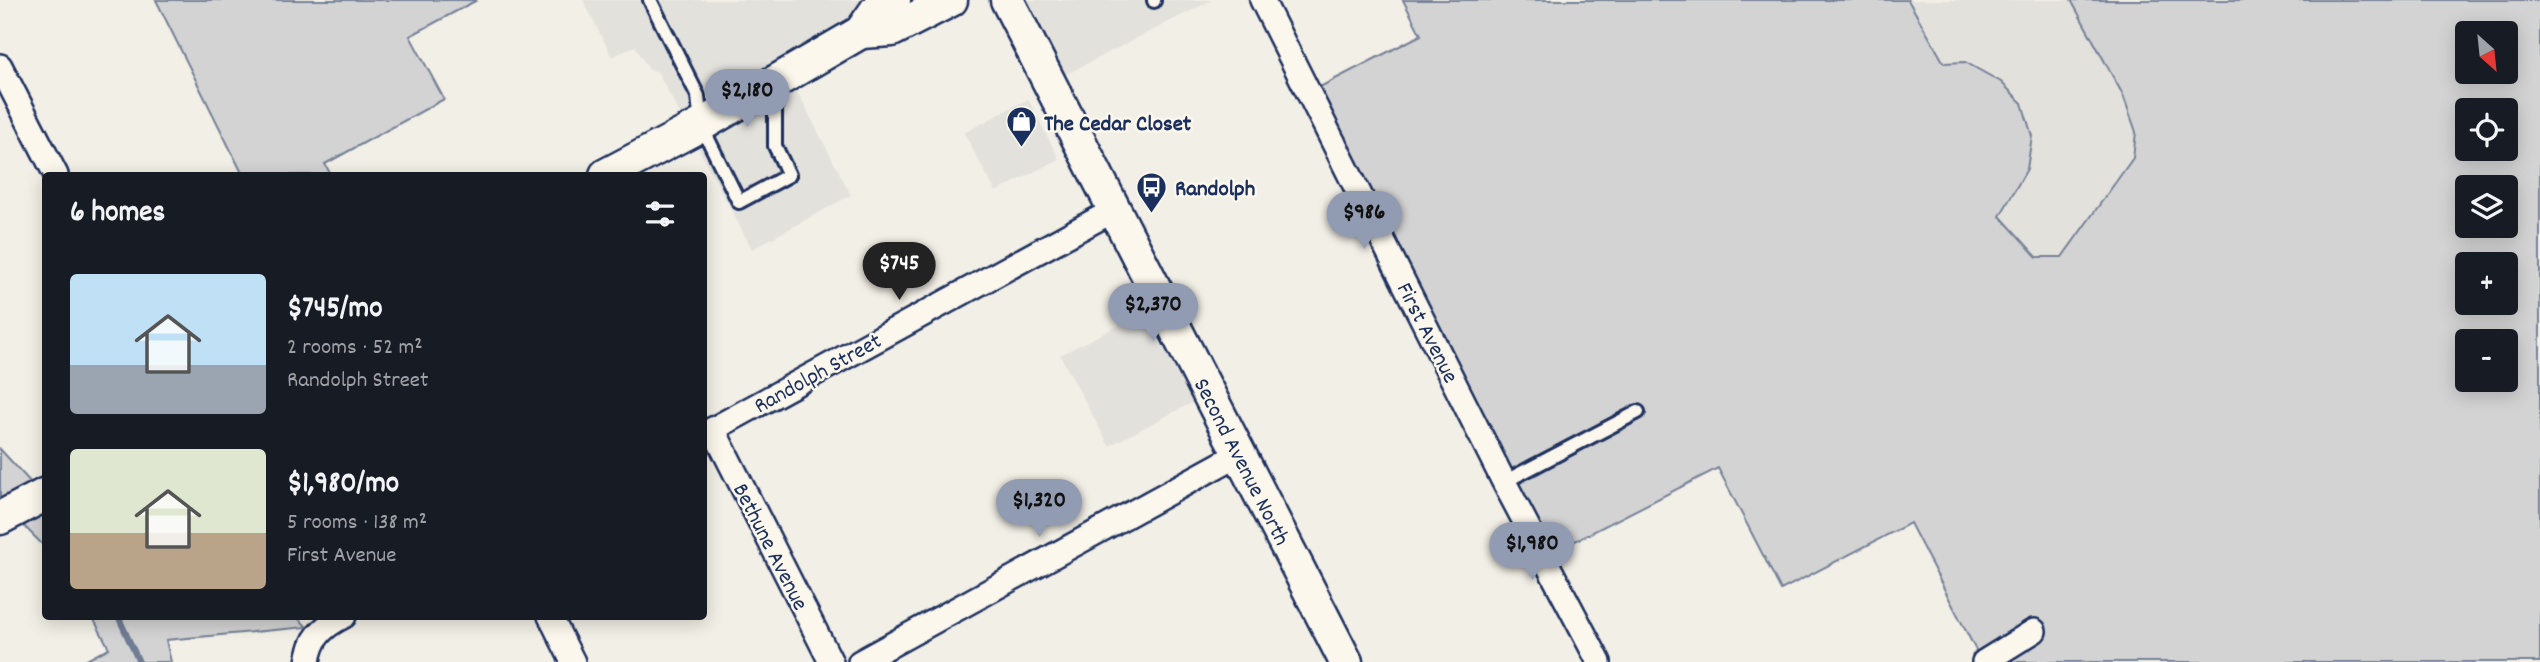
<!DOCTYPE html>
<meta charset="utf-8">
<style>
body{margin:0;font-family:Dekko,sans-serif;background:#20242c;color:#f1f3f6;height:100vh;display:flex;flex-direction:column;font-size:26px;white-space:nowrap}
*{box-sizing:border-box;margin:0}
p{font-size:23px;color:#9ea1a6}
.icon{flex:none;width:38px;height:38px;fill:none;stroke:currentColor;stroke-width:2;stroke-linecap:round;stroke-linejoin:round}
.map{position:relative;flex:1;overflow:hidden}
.panel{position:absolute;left:42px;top:172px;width:665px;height:448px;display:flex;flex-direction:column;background:#171b24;border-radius:7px;box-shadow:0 4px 18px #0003}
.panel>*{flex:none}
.needle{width:46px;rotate:153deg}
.buttons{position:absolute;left:2455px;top:21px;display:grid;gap:14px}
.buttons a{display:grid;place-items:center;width:63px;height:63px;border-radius:7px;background:#171b24;box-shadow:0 4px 18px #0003;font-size:35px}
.price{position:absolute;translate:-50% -60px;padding:0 16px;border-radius:24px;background:#919bb2;color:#111;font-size:23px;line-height:46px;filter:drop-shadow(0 2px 4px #0008)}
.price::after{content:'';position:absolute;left:50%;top:42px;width:21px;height:16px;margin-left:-10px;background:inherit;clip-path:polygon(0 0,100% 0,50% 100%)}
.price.selected{background:#222;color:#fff}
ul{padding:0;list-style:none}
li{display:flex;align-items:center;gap:21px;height:175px;padding:0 28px}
li span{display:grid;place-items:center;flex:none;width:196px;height:140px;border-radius:7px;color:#555}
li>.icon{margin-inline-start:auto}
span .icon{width:84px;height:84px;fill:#fffc;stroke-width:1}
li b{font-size:30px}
h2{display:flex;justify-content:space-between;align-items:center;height:84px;padding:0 28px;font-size:30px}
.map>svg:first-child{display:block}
</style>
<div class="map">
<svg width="2540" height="662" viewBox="0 0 2540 662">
<rect width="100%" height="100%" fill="#f2efe6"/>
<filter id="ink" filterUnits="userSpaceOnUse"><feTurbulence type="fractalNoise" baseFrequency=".0143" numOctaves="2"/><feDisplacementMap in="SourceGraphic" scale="14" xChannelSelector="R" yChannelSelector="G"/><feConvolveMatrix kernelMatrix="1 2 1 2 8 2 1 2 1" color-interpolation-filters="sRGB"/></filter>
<g filter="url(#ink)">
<!-- built -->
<g fill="#e2e1dc">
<path d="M583,0h308l-102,76 62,119 -99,54 -95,-178 -8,-1 -14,-24 -23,11z"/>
<path d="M1008,0h204l-161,82z"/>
<path d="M1908,0h163l52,95 13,37 -3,26 -71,99h-25l-37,-41 27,-47 5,-33 -88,-73z"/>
<path d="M1028,99l31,60 -63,33 -32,-59z"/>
<path d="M1161,304l46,91 -98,51 -49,-91z"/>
</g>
<!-- green -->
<g fill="#d2d3d2" stroke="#768198" stroke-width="2" fill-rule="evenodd">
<path d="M156,0h321l-67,36 34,63 -119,65 6,11h-88z"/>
<path d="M1403,0h505l36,63 21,-1 36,20 21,21 10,33 -5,33 -27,47 37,41h25l71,-99 3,-26 -13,-37 -52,-95h469v662h-558l-72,-139 -129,67 -63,-122 -174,89 -234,-465 111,-57zM2468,33h38v39h-38zM2468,110h38v39h-38zM2468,187h38v39h-38zM2468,264h38v39h-38zM2468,341h38v39h-38z"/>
<path d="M0,449l45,49v49l-33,-33 -12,6z"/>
<path d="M92,616h204l11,11 -141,13 5,22h-88l26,-14z"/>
</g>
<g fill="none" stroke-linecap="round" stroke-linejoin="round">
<!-- stream -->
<path stroke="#707b93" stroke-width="6" d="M118,616l21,46"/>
<defs>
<g id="lane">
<path d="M650,0l48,96 3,29 38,77 50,-27 -14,-29v-60"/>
<path d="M1154,0v1"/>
<path d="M1504,482l134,-70"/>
</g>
<g id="street">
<path d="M1262,0l242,482 95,180"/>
<path d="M0,66l56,109"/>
<path d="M713,429l118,233"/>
<path d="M704,434l412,-225"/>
<path d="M550,616l23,46"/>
<path d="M308,662c3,-24 14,-35 36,-46"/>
<path d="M860,662l379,-208"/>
<path d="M1984,662l50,-31"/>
</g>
<g id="secondary">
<path id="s1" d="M1007,0l339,662"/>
<path d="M861,32l31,-2 59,-30"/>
<path d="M606,175l95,-50 160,-93 16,-23 17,-9"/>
<path d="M0,518l46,-24"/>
</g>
</defs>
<!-- lane casing -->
<use href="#lane" stroke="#1b2f5e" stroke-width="18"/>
<!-- street casing -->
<use href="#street" stroke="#1b2f5e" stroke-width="28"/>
<!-- secondary casing -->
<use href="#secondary" stroke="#1b2f5e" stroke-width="37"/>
<!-- lane -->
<use href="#lane" stroke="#fbf7ec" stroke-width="12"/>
<!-- street -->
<use href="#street" stroke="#fbf7ec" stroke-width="23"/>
<!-- secondary -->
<use href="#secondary" stroke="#fbf7ec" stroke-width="32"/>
</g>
</g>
<!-- icons -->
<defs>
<symbol id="shop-pin" viewBox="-11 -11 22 30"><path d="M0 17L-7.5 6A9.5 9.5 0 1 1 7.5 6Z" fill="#1b2f5e" stroke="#fbf7ec"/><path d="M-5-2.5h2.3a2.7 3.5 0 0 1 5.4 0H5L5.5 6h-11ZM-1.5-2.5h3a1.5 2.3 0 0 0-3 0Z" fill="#fff"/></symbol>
<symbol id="bus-pin" viewBox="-11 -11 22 30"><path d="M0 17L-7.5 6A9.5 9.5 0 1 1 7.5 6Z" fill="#1b2f5e" stroke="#fbf7ec"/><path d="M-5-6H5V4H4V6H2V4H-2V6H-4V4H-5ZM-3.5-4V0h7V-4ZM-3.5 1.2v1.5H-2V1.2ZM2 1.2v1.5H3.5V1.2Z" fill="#fff"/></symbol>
</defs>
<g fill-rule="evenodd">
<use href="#shop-pin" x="1004" y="104" width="35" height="47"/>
<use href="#bus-pin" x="1134" y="170" width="35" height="47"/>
</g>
<g text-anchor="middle" stroke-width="5" stroke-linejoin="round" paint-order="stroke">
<!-- poi labels -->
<g font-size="23" font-weight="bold" fill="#1b2f5e" stroke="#fbf7ec" text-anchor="start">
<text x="1044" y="130">The Cedar Closet</text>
<text x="1175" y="195">Randolph</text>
</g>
<!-- street labels -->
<g font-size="23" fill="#1b2f5e" stroke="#fbf7ec">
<text transform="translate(1429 332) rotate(63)" y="8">First Avenue</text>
<text transform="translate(817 372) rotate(-29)" y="8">Randolph Street</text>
<text dy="8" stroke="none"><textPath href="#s1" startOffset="518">Second Avenue North</textPath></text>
<text transform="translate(772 546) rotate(63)" y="8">Bethune Avenue</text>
</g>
</g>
</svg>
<div class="buttons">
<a><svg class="needle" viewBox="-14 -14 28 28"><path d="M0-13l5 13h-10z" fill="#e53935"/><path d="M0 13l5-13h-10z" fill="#9ea1a6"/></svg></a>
<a><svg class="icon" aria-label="locate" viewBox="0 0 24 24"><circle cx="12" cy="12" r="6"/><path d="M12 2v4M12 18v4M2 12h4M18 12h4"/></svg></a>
<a><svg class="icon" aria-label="layers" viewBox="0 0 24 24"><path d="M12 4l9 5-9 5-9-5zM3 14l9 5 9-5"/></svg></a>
<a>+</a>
<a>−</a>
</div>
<b class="price" style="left:747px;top:129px">$2,180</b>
<b class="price" style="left:1364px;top:251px">$986</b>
<b class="price selected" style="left:899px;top:302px">$745</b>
<b class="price" style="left:1153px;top:343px">$2,370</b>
<b class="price" style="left:1039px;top:539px">$1,320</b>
<b class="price" style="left:1532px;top:582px">$1,980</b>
<section class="panel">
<h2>6 homes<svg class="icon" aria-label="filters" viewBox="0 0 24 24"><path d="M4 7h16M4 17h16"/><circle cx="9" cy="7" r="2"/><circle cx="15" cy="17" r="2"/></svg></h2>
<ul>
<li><span style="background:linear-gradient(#bfe0f5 65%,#9aa5b1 0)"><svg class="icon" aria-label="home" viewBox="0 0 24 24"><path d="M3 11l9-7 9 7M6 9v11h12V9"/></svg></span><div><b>$745/mo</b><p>2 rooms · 52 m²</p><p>Randolph Street</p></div></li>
<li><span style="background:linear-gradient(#dfe7d0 60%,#b9a48a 0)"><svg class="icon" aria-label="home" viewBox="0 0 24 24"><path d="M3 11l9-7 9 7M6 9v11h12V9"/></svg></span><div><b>$1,980/mo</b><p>5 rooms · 138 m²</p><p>First Avenue</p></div></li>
</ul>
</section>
</div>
